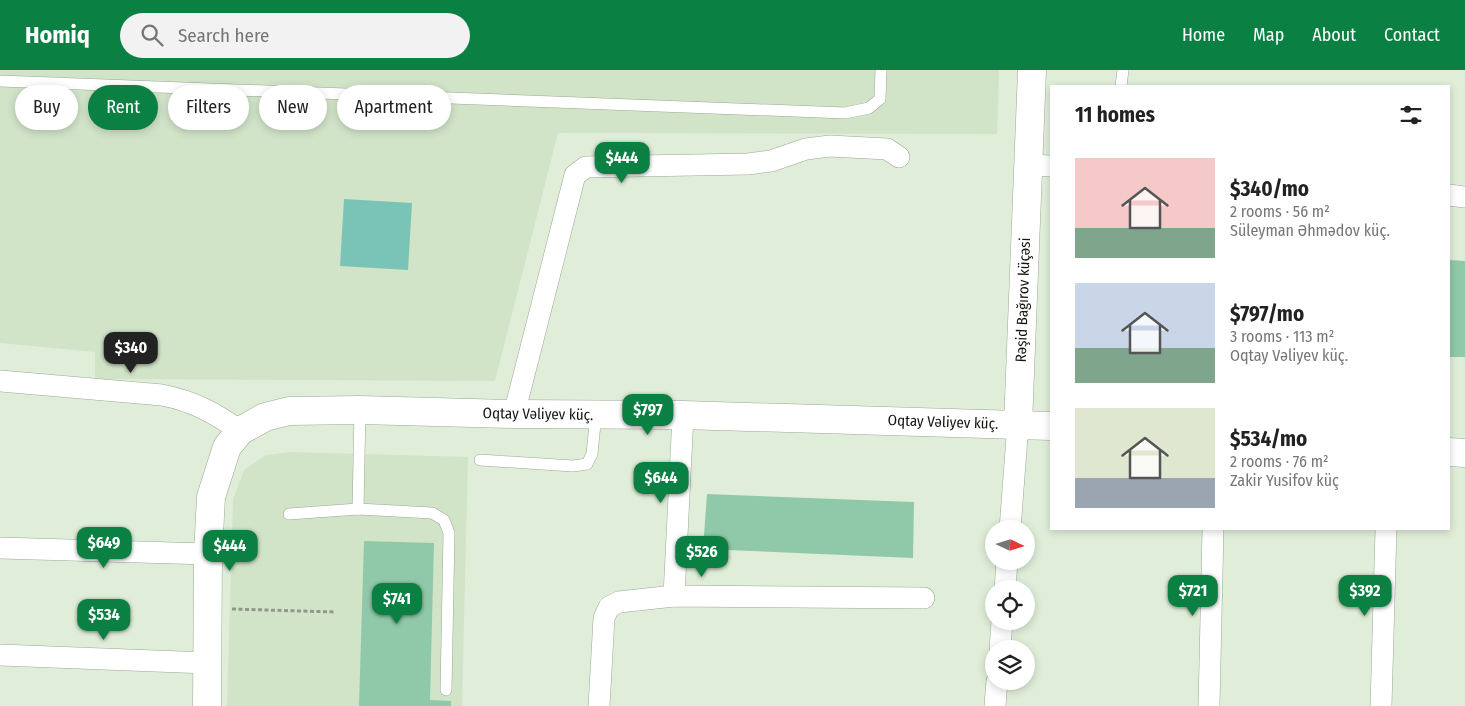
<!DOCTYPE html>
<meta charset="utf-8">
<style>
body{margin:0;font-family:"Fira Sans Condensed",sans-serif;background:#f2f2f2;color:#222;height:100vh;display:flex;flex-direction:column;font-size:19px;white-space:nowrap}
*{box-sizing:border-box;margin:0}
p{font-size:16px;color:#767676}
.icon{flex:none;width:28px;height:28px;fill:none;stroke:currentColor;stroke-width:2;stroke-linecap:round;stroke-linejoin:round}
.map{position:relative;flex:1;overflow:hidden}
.details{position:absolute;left:1050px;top:15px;width:400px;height:445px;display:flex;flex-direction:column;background:#fff;border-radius:0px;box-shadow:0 2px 8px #0003}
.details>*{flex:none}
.top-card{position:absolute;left:15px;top:15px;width:475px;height:45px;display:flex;gap:10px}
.needle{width:32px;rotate:94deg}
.tools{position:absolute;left:985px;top:450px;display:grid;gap:10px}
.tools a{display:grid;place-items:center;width:50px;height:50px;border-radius:50%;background:#fff;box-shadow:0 2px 8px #0003;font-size:25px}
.price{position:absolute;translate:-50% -42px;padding:0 11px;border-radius:10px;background:#0b8043;color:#fff;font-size:16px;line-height:32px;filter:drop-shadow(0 1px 2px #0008)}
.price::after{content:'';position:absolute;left:50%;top:30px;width:15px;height:11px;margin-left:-8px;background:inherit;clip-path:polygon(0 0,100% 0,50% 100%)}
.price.on{background:#222;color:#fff}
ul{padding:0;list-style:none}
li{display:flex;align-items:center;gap:15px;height:125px;padding:0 25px}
li span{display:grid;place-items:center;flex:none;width:140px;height:100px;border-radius:0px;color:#555}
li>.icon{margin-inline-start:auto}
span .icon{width:60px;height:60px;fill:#fffc;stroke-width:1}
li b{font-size:21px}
h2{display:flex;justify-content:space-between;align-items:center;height:60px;padding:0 25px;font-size:21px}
.chip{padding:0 18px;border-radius:22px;background:#fff;box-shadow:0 2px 8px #0003;font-size:18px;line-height:45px}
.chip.on{background:#0b8043;color:#fff}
header{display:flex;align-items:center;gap:30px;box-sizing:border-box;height:70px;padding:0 25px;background:#0b8043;color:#fff}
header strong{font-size:24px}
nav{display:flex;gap:28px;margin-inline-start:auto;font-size:18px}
.search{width:350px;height:45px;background:#f2f2f2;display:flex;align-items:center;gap:12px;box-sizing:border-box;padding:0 18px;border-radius:28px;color:#767676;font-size:19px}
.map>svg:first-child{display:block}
</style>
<header>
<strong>Homiq</strong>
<div class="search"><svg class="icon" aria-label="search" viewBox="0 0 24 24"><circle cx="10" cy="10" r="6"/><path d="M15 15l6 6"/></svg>Search here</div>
<nav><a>Home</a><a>Map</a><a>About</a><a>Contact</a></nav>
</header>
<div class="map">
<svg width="1465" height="636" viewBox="0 0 1465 636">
<rect width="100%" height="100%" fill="#e0eed9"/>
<!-- built -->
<g fill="#d1e4c8">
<path d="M0,0h999l-2,64 -439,-1 -63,248 -400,-2v-27l-95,-9z"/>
<path d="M291,382l177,5 -6,249h-235l6,-207 11,-29 22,-15z"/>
</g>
<!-- water -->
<path fill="#7ac3b7" d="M344,129l68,4 -4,67 -68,-4z"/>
<!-- building -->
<g fill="#90c9a9">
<path d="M1449,190l16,1v96h-16z"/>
<path d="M707,424l207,8 -1,56 -210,-9z"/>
<path d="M364,471l70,2 -4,157 21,1v5h-92z"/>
</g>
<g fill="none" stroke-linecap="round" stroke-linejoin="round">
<defs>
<g id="service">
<path d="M0,11l845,32 24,-5 11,-9 1,-29"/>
<path d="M1121,16l2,-16"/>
<path d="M480,390l93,6 14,-2 5,-10 4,-40"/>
<path d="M358,439l2,-99"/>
<path d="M289,444l69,-5 74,4 12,7 5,13 -3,157"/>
</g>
<g id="minor">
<path d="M1028,95l23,1"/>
<path d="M1449,125l16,2"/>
<path d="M0,311l162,14c31,6 53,18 78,36"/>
<path d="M514,344l61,-239 11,-8 162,-3 23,-3 35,-12 24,-3 57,3 12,8"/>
<path d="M1010,459l8,-105"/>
<path d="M0,478l208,6"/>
<path d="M1005,519l2,-28"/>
<path d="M674,526l9,-181"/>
<path d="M1000,579l2,-28"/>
<path d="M0,585l207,8"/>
<path d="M599,636l5,-88 5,-11 10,-5 55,-6 250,2"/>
<path d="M995,636l2,-25"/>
<path d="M1209,636l4,-177"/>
<path d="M1381,636l5,-177"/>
</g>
<g id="tertiary">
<path d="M1018,354l14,-354"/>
<path d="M1449,382l16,1"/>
<path d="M207,636l1,-152 3,-57 16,-50 13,-16 25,-14 24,-6 71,-1 154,4 169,1 368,11"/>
</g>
</defs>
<!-- service casing -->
<use href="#service" stroke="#9aa894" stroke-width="12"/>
<!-- minor casing -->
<use href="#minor" stroke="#9aa894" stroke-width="22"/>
<!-- tertiary casing -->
<use href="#tertiary" stroke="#9aa894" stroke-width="29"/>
<!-- path -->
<path stroke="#8f998a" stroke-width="3" stroke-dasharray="4 2.5" stroke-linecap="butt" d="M232,539l103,3"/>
<!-- service -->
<use href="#service" stroke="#fff" stroke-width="11"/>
<!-- minor -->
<use href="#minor" stroke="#fff" stroke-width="21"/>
<!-- tertiary -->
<use href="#tertiary" stroke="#fff" stroke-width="28"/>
</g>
<g text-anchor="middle" stroke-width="4" stroke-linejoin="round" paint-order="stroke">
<!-- street labels -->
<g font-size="15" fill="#121710" stroke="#fff">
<text transform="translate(1023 230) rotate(-88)" y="5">Rəşid Bağırov küçəsi</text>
<text transform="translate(538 344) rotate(1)" y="5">Oqtay Vəliyev küç.</text>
<text transform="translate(943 352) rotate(2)" y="5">Oqtay Vəliyev küç.</text>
</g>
</g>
</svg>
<div class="tools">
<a><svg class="needle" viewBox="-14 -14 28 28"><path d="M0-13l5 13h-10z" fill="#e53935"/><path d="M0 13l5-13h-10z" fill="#767676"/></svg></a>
<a><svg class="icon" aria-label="locate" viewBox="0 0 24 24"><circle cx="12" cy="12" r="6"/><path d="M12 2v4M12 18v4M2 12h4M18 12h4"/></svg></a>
<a><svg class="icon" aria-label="layers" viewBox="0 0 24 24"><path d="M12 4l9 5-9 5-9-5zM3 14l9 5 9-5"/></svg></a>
</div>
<b class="price" style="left:622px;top:114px">$444</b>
<b class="price on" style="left:131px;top:304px">$340</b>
<b class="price" style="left:648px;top:366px">$797</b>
<b class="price" style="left:661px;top:434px">$644</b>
<b class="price" style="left:104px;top:499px">$649</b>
<b class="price" style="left:230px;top:502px">$444</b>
<b class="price" style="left:702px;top:508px">$526</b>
<b class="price" style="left:1193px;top:547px">$721</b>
<b class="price" style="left:1365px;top:547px">$392</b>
<b class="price" style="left:397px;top:555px">$741</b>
<b class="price" style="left:104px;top:571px">$534</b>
<div class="top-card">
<a class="chip">Buy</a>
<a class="chip on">Rent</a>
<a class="chip">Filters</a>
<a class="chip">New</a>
<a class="chip">Apartment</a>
</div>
<section class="details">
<h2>11 homes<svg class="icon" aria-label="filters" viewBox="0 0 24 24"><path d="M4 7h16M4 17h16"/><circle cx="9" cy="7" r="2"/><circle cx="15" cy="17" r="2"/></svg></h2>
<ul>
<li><span style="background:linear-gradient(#f6c9c9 70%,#7fa58c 0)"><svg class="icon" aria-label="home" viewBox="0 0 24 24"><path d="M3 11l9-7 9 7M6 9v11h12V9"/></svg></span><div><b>$340/mo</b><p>2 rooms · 56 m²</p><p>Süleyman Əhmədov küç.</p></div></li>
<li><span style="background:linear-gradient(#c9d6e8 65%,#7fa58c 0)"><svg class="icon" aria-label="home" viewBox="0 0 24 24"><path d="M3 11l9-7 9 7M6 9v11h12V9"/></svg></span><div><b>$797/mo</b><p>3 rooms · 113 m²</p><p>Oqtay Vəliyev küç.</p></div></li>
<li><span style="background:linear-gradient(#dfe7d0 70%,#9aa5b1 0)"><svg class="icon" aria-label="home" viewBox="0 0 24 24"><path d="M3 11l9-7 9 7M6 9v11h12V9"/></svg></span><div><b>$534/mo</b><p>2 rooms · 76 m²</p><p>Zakir Yusifov küç</p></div></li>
</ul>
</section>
</div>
